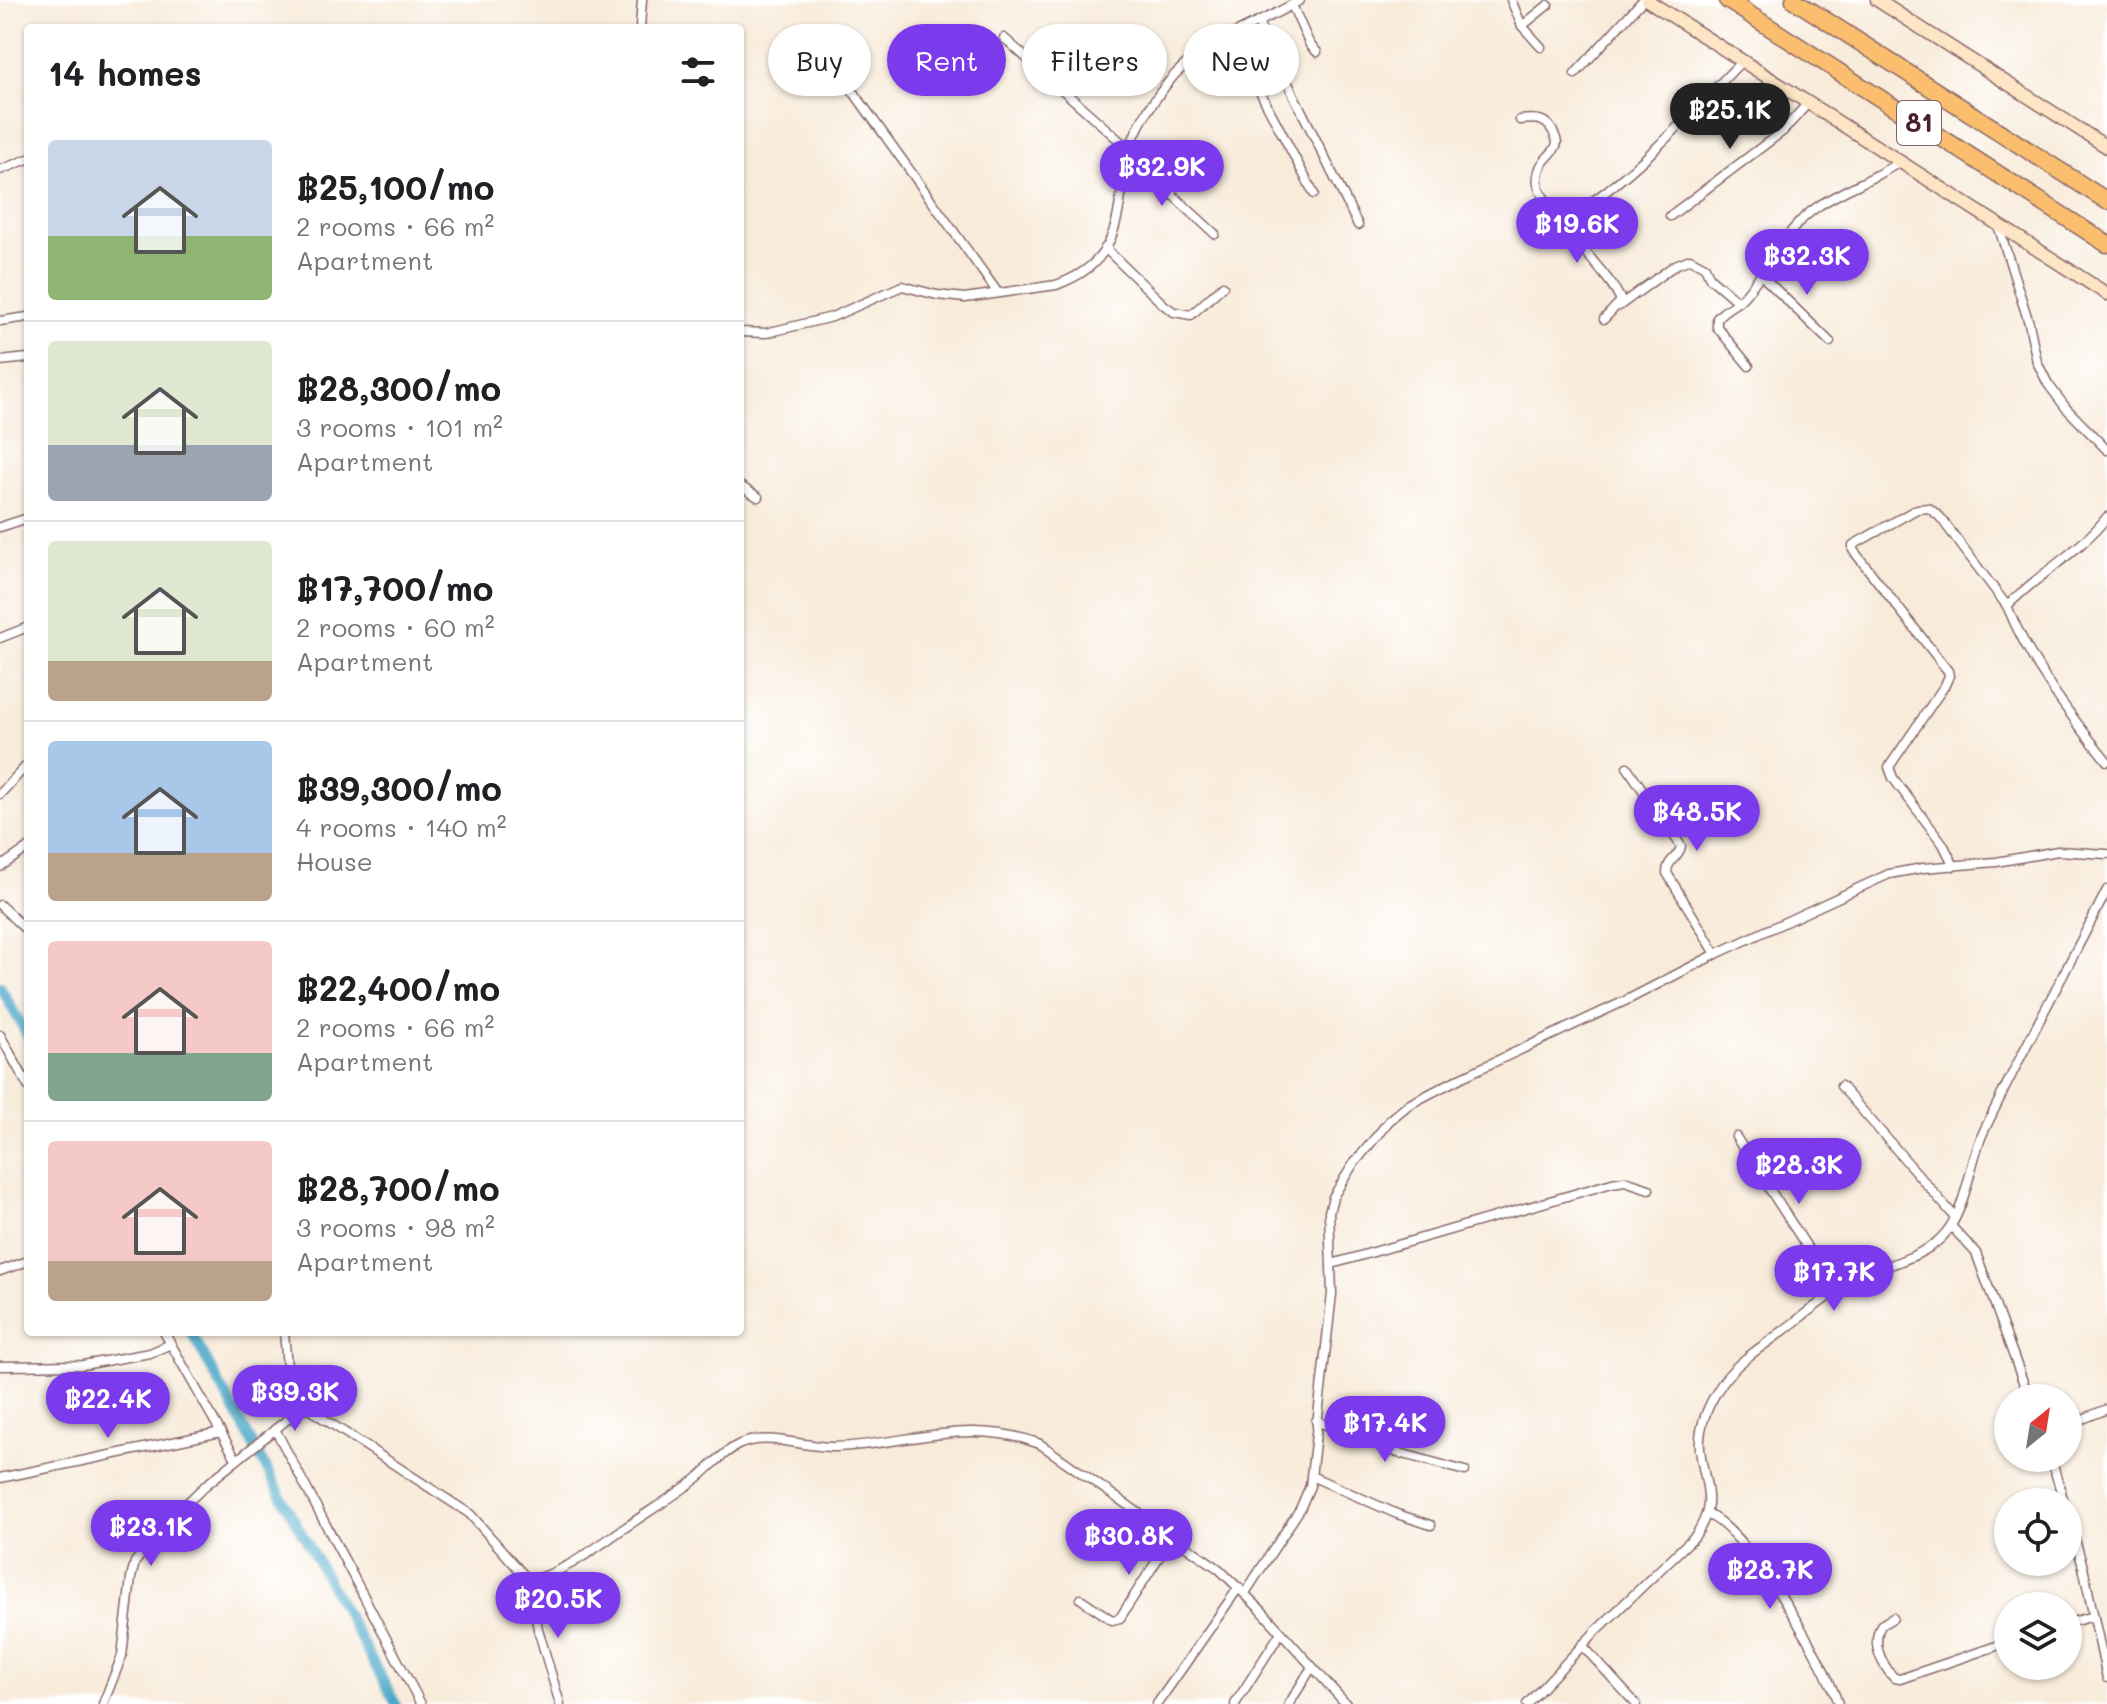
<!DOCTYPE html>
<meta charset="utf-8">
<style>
body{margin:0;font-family:Mali,sans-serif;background:#f2f2f2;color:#202124;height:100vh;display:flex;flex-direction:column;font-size:30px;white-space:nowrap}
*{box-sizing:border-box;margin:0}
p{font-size:26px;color:#757577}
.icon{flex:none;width:44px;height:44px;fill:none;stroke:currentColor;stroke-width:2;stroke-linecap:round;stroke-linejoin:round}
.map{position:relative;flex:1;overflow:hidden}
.drawer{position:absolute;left:24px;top:24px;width:720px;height:1312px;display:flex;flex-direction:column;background:#fff;border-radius:8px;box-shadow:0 2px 6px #0004}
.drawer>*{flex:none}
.top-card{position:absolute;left:768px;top:24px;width:760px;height:72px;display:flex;gap:16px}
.needle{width:52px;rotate:30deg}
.tools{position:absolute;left:1994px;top:1384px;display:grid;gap:16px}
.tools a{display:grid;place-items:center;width:88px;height:88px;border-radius:50%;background:#fff;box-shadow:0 2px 6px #0004;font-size:40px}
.price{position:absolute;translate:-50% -68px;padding:0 18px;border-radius:28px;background:#7c3aed;color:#fff;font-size:26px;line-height:52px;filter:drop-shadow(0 2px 4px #0008)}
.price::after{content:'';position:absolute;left:50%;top:48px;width:24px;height:18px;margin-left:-12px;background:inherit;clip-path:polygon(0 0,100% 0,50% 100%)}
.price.active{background:#222;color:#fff}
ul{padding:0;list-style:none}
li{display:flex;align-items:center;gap:24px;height:200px;padding:0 24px}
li+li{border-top:2px solid #e0e0e0}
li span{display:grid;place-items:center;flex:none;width:224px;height:160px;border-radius:8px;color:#555}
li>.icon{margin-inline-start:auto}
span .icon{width:96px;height:96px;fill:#fffc;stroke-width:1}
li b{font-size:34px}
h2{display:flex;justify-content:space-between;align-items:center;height:96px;padding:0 24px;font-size:34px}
.chip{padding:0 28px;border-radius:36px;background:#fff;box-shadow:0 2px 6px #0004;font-size:28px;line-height:72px}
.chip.active{background:#7c3aed;color:#fff}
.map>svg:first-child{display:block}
</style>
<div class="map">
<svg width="2107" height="1704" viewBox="0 0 2107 1704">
<rect width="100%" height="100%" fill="#fff"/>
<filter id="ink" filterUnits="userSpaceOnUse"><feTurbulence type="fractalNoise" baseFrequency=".0125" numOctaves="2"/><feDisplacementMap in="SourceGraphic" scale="16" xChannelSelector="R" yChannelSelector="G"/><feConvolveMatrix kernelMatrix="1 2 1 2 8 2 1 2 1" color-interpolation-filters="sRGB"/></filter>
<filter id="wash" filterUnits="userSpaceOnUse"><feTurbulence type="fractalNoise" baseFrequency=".006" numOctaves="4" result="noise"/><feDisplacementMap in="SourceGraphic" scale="32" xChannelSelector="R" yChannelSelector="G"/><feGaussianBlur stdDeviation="1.8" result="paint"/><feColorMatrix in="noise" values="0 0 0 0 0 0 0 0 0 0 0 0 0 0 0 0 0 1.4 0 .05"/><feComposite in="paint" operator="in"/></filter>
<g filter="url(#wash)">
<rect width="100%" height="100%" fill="#f8ebd9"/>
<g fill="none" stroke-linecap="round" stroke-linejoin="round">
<!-- canal -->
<g stroke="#49a7c8" stroke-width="10">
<path d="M0,986l28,51"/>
<path d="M191,1332l205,372"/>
</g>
</g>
</g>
<g filter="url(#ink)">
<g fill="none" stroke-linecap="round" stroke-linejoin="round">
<defs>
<g id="street">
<path d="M1511,0l11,26 19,21"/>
<path d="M1292,5l18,40 7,7"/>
<path d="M1258,23l100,202"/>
<path d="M1522,26l26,-21"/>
<path d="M640,28l2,-28"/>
<path d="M1231,37l83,157"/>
<path d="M1004,38l126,112"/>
<path d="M834,65l164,228"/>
<path d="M1575,74l68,-74"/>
<path d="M1520,120c17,-2 28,-2 35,16 2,5 3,7 0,12 -4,7 -12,12 -15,20 -9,21 10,42 28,50 66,-41 120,-102 174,-157"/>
<path d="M1128,160l36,27 51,47"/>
<path d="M0,170l28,-11"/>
<path d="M1670,216l113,-85 25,-28"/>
<path d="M1568,218c1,25 42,55 53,83l-17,18"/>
<path d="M1998,225l31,98 8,39 11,22 18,24 41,42"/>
<path d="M1105,248l59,57 10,7 17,3 32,-29"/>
<path d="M1761,275l69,67"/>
<path d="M1619,306l56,-41 15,-6 15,8 5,11 28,24"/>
<path d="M0,321l28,-4"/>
<path d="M740,332l26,1 66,-16 70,-31 35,9 28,3 91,-13c72,-25 58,-78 74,-136 6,-23 22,-46 36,-64 32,-43 90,-58 134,-85"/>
<path d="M0,361l28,-3"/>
<path d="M1749,366l-32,-39v-9c8,-10 20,-13 28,-23 24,-28 41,-67 72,-88 26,-18 56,-27 82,-45"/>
<path d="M740,486l18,11"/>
<path d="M2107,517c-27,35 -69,57 -100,89 24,58 61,107 100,155"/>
<path d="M0,527l28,-9"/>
<path d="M0,638l28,-11"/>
<path d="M1627,767l54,79c-1,11 -14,13 -14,27l49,81"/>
<path d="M0,794l28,-30"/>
<path d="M1954,866l-11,-22 -50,-66 -4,-11 56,-82 4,-9 -1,-5 -95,-121v-5l64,-36 12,-1 11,9 67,89"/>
<path d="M0,867l28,-19"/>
<path d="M0,905l28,27"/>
<path d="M0,1035l28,51"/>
<path d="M1841,1086l114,131"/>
<path d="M1736,1137l100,155"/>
<path d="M1951,1226l25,27 53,145"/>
<path d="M1332,1264l280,-81 13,-2 24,8"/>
<path d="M0,1271l28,-10"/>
<path d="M164,1332l72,127"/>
<path d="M284,1332l3,35 17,39 166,108 59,67c38,-9 68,-35 100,-56 22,-15 45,-29 66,-45 14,-11 27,-27 43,-35 29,-14 66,3 97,2 71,-2 133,-31 205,-3l179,125 42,41 85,94"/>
<path d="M0,1366l83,-1 67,-12 21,-9"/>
<path d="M1316,1421l80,31 69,19"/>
<path d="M2068,1425l39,-16"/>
<path d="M275,1429l146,275"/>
<path d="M2051,1458l13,44"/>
<path d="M1311,1476l86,38 34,11"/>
<path d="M0,1478l221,-46"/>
<path d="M1707,1514c41,17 118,147 131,190"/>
<path d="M2068,1515l15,52 24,111"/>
<path d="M529,1581l9,48 22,75"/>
<path d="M1245,1593l55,-84 10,-23 22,-192 -3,-82 4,-15 19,-31 37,-45 19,-16 52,-27 167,-78 89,-46 173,-80 34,-6 73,-6 62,-11 49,3"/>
<path d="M1081,1599l31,21 8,-2 53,-83"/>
<path d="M1893,1618l-12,7c-10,19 0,38 13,53l6,1 108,-37"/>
<path d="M2068,1623l26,-7"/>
<path d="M1582,1645l54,59"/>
<path d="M103,1704l19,-48 9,-78 4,-16 37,-45 34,-32 98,-79"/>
<path d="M1157,1704l82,-117"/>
<path d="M1235,1704l46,-72"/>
<path d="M1289,1704l23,-37"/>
<path d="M1527,1704l68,-72 100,-96c24,-35 9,-49 5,-87 -2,-24 10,-48 23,-67 15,-21 40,-36 60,-51 26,-20 51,-41 80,-55 25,-12 57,-18 77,-37 27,-25 28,-73 43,-106 39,-82 83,-162 124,-243"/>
</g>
<g id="secondary">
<path d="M1647,0l460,294"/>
<path d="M1877,0l230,147"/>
</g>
<g id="highway">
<path d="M1727,0l380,244"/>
<path d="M1794,0l313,201"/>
</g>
</defs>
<!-- street casing -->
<use href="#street" stroke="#876668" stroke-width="11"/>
<!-- secondary casing -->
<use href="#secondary" stroke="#876668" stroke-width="15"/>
<!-- highway casing -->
<use href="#highway" stroke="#876668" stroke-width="19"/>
<!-- street -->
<use href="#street" stroke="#fff" stroke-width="8"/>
<!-- secondary -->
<use href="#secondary" stroke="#fde5c5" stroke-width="12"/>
<!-- highway -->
<use href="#highway" stroke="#fbbe6e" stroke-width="16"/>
</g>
</g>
<g text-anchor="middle" stroke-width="7" stroke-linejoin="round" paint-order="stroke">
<!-- shield labels -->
<rect fill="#fff" stroke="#80626b" stroke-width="2" x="1897" y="101" width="44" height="44" rx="6"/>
<g font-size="26" font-weight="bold" fill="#4a1f2b">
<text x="1919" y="132">81</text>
</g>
</g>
</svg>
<div class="tools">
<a><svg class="needle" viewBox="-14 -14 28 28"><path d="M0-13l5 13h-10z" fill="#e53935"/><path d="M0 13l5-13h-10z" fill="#757577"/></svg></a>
<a><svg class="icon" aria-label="locate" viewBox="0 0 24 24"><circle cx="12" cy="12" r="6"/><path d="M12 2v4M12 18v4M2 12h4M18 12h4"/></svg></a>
<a><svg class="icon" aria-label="layers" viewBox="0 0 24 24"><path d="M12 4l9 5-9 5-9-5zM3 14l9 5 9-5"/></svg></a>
</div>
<b class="price active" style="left:1730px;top:151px">฿25.1K</b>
<b class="price" style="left:1162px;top:208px">฿32.9K</b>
<b class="price" style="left:1577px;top:265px">฿19.6K</b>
<b class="price" style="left:1807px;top:297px">฿32.3K</b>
<b class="price" style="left:1697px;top:853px">฿48.5K</b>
<b class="price" style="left:1799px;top:1206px">฿28.3K</b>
<b class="price" style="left:1834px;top:1313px">฿17.7K</b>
<b class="price" style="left:295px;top:1433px">฿39.3K</b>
<b class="price" style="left:108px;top:1440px">฿22.4K</b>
<b class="price" style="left:1385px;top:1464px">฿17.4K</b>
<b class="price" style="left:151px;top:1568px">฿23.1K</b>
<b class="price" style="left:1129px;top:1577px">฿30.8K</b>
<b class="price" style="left:1770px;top:1611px">฿28.7K</b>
<b class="price" style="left:558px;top:1640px">฿20.5K</b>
<div class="top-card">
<a class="chip">Buy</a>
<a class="chip active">Rent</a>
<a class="chip">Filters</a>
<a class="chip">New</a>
</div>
<section class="drawer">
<h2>14 homes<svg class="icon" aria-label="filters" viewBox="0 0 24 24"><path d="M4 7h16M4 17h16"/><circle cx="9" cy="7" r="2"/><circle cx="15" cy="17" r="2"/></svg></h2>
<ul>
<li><span style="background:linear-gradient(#c9d6e8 60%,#8fb573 0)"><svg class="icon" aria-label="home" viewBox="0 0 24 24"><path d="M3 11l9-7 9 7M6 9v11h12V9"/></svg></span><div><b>฿25,100/mo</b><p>2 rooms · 66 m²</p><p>Apartment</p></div></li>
<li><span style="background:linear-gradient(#dfe7d0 65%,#9aa5b1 0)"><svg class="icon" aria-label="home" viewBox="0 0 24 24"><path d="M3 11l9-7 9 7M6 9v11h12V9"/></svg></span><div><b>฿28,300/mo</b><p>3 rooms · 101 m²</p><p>Apartment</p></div></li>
<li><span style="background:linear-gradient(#dfe7d0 75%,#b9a48a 0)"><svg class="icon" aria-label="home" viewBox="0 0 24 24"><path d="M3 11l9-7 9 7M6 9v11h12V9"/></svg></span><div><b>฿17,700/mo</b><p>2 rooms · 60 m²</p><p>Apartment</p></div></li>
<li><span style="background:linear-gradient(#a9c7e8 70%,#b9a48a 0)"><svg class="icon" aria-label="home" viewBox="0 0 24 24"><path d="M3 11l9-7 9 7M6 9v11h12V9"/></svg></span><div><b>฿39,300/mo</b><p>4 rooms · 140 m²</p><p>House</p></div></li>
<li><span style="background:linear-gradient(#f6c9c9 70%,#7fa58c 0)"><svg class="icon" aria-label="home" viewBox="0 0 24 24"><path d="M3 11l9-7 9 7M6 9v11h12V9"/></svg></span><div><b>฿22,400/mo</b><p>2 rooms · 66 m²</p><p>Apartment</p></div></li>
<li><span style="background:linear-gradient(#f6c9c9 75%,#b9a48a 0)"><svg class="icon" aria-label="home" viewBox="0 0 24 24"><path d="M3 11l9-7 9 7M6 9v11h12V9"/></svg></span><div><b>฿28,700/mo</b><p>3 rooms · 98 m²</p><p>Apartment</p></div></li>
</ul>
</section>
</div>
